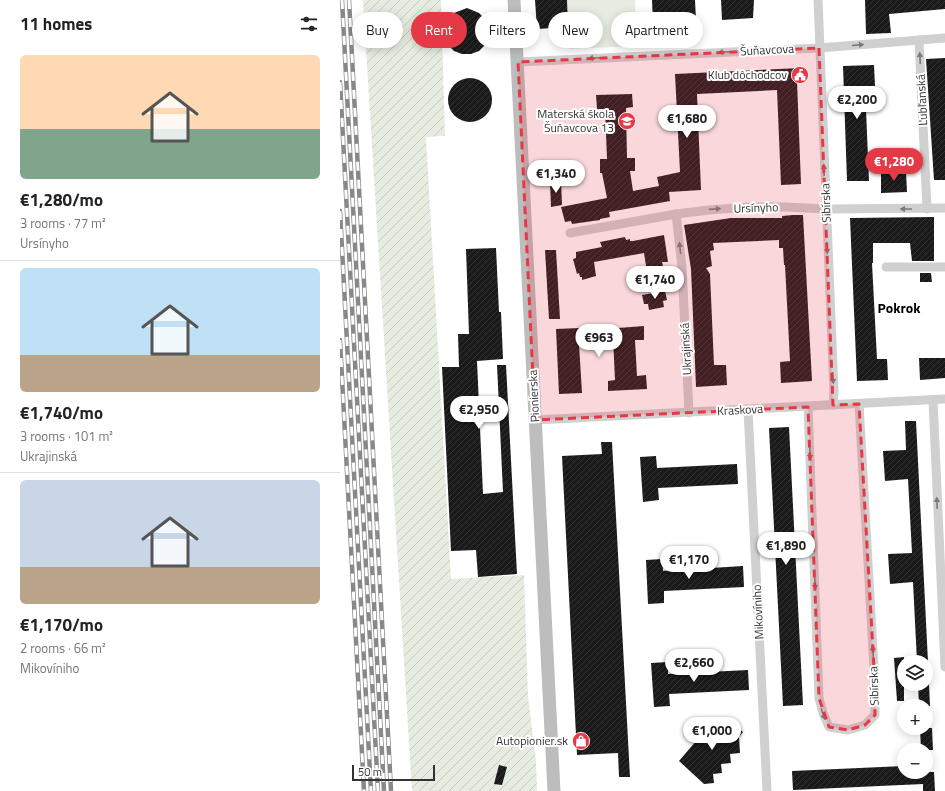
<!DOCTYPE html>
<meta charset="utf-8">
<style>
body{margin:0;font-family:"Titillium Web",sans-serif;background:#f6f6f6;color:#222;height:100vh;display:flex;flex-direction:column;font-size:15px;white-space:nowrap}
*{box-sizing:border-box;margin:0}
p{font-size:13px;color:#767676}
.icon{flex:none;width:22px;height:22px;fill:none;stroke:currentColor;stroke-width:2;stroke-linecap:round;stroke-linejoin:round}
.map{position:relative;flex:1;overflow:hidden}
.drawer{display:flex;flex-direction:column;background:#fff;width:340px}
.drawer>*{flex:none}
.hud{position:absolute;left:12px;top:12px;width:380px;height:36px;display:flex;gap:8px}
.tools{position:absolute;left:557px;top:655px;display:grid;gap:8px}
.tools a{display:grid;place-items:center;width:36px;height:36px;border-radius:50%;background:#fff;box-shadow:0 2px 10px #0003;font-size:20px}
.scale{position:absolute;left:12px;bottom:10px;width:83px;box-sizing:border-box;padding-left:4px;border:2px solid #333;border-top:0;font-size:11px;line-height:14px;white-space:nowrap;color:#333;-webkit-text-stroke:3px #fff;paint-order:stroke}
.price{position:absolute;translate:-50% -34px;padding:0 9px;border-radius:14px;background:#fff;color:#222;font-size:13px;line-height:26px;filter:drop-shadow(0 1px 2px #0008)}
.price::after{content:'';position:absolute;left:50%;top:24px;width:12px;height:9px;margin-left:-6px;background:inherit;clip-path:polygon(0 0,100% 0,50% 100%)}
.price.on{background:#e63946;color:#fff}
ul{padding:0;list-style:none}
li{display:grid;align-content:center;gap:8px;height:212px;padding:0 20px}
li+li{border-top:1px solid #e0e0e0}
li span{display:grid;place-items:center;height:124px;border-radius:6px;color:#555}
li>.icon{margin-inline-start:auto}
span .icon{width:72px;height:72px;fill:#fffc;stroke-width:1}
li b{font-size:17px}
h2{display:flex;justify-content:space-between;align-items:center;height:48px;padding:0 20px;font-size:17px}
.pill{padding:0 14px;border-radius:18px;background:#fff;box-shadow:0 2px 10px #0003;font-size:14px;line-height:36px}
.pill.on{background:#e63946;color:#fff}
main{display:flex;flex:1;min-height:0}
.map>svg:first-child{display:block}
</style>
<main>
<section class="drawer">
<h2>11 homes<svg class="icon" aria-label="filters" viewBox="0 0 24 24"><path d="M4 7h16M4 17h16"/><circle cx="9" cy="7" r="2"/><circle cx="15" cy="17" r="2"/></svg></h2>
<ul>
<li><span style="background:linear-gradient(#ffd9b3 60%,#7fa58c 0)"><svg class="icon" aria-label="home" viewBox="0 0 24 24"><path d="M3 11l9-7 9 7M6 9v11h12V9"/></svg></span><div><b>€1,280/mo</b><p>3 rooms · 77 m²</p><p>Ursínyho</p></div></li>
<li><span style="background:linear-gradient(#bfe0f5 70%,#b9a48a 0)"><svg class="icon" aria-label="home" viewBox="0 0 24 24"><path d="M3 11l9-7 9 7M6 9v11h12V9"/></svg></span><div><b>€1,740/mo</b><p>3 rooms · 101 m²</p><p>Ukrajinská</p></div></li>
<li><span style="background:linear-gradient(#c9d6e8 70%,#b9a48a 0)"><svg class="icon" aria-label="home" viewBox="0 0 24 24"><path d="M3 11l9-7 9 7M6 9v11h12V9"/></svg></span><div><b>€1,170/mo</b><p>2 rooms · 66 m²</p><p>Mikovíniho</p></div></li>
</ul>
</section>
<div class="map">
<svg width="605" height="791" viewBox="0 0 605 791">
<defs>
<pattern id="garden-furrows" width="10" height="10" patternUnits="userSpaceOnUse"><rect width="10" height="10" fill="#e6ecdf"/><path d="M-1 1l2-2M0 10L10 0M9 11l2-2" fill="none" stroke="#c6cbc0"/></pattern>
<pattern id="building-hatch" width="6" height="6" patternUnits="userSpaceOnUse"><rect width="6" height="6" fill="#1a1a1a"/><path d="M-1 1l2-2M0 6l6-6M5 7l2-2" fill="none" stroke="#333"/></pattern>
</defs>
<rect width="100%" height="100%" fill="#fff"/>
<!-- park -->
<path fill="#e6ecdf" d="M227,0h68l1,46 -67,3z"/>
<!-- garden -->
<path fill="url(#garden-furrows)" d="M23,0h78l4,136 -19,1 25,442 73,-4 4,122 8,64 1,30h-125z"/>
<!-- building -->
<g fill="url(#building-hatch)">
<path d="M195,0h32l1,27 -31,2z"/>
<path d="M312,0h43l1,20 -43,4z"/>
<path d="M381,0h33l-1,18 -31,2z"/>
<path d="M525,0h80v9l-56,5 2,19 -25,1z"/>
<path d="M127,8l12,5 7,7 3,8v9l-4,8 -6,6 -8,3h-9l-8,-3 -7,-7 -3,-8v-9l4,-8 6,-6z"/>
<path d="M605,58v122h-11l-8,-121z"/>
<path d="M534,65l1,21h-10l4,95h-22l-4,-115z"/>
<path d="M461,68v13h-4l4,103 -20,1 -4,-95 -80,4 4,96 -32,2 1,9 -61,11 1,5 -10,2v1l-28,4 -1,-3 -6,1 -4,-15 46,-9 -5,-25h-2v-14h7l-2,-50h-8l-1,-14 36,-1 1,13 -7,1 1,50h8v13h-5l3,20 26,-5 -2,-9 23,-5 -5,-98z"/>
<circle cx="130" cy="100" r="22"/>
<path d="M541,172h25l1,20 -26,1z"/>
<path d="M221,181l1,24 -11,2 -1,-25z"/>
<path d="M453,215h10l9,166 -31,2 -1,-21 10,-1 -5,-96h-1l-1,-17h-4v-8l-66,3 1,7 -4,1 2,15 -6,2 4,6 4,91h12l1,20 -31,2 -5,-118 -7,-44 47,-7h51v-2z"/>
<path d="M594,217v44h-22l-2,-18h-37v20h-1l5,96h10l1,21 -31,1 -7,-163z"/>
<path d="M324,235l4,27h-6l1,4 -5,1v3l-11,2 -3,-19 -50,9 2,14 -14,4v-3h-2l-1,-4 -2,1 -4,-15 3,-1v-6l26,-5 -2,-5 25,-5 1,3 4,-1v2h3z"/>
<path d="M156,248l3,64h2l2,47 -26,2 6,133 20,-2 -6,-127h9l11,209 -39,3 -2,-27 -25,1 -9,-184h17l-1,-33h11l-3,-85z"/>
<path d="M205,250h11l4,69h-11z"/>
<path d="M580,273h11l1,9h-12z"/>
<path d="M325,291l2,9 -4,1 1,6 -15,3 -1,-6h-4l-2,-9z"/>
<path d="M304,326v14h-9l2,36 9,-1 1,14 -39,2v-10l7,-1 -2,-42 -18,1v3l-16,2 3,49 -23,1 -3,-65 23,-1v3z"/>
<path d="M579,358h26v20l-25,2z"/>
<path d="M565,421h11l12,241h-11l-4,-80 -23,2 -2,-30 24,-1 -4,-74 -23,2 -2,-30 23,-1z"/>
<path d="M449,427l14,278 -20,1 -14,-278z"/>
<path d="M261,442h11l18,335h-11l-1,-24 -41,2 -15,-299 40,-2z"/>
<path d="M316,456l1,12 80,-4 1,20 -80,4 1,12 -16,2 -3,-45z"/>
<path d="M322,559l1,12 80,-5 1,21 -80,4v12l-16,1 -2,-44z"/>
<path d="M564,657v44h-7l-3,-43z"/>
<path d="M328,662v12l80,-4 1,20 -80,4 1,12 -16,1 -3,-44z"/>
<path d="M578,684h11l1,22h-11z"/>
<path d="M379,719l10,8 3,-4 11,9 -4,5 1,16 -10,1 1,9 -10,1 1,9 -9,1 1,9 -10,1 -25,-23 35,-41z"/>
<path d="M580,728h12l1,22h-12z"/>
<path d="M159,765l8,2 -5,18 -8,-1z"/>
<path d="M564,766v6h30l1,19h-12v-7l-130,6 -1,-19z"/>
</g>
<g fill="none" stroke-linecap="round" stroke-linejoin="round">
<!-- street -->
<g stroke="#d0d0d0" stroke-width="9">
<path d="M478,0l16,392 -1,13"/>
<path d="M579,40l8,169"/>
<path d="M178,62l301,-14 126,-10"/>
<path d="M336,214l6,53 7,146"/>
<path d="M230,233l106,-19 33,-4 41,-3h35l41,2 119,-1"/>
<path d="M546,267h59"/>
<path d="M593,400l12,267"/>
<path d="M468,407l11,291 4,15 6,14 19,3 17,-5 10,-10v-29l-16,-282"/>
<path d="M408,410l19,381"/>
<path d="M195,420l410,-21"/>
</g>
<!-- secondary -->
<path stroke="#bdbdbd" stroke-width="13" d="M174,0l40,791"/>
<defs>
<g id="rail">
<path d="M2,0l42,791"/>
<path d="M9,0l42,791"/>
<path d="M0,82l38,709"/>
<path d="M0,211l31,580"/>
<path d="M0,340l24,451"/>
</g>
</defs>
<!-- rail casing -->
<use href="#rail" stroke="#888" stroke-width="4.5"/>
<!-- rail -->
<use href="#rail" stroke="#fff" stroke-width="3" stroke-dasharray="9" stroke-linecap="butt"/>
</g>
<!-- one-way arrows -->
<defs><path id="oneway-solid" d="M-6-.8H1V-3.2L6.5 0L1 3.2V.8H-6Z"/></defs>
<g fill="#7a7a7a">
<use href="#oneway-solid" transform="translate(518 45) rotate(-5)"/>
<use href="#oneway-solid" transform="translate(384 52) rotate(177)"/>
<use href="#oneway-solid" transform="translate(254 58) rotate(177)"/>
<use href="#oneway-solid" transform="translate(580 58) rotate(-93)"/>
<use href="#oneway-solid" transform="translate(484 170) rotate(-92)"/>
<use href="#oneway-solid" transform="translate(375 209) rotate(-4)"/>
<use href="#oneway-solid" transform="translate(566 209) rotate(180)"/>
<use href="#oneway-solid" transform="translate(340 248) rotate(-96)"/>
<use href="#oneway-solid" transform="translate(487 248) rotate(87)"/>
<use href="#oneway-solid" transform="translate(493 378) rotate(87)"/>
<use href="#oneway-solid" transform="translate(470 454) rotate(88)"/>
<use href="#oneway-solid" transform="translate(597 503) rotate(-92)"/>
<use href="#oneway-solid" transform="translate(475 584) rotate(88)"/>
<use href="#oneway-solid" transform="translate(533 651) rotate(-93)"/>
<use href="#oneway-solid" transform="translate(483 714) rotate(71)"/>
</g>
<!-- marked area -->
<path fill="#e63946" fill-opacity="0.2" stroke="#e63946" stroke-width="3" stroke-dasharray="8 5" stroke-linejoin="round" d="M479,48l14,357 26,-1 16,282v29l-10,10 -17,5 -19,-3 -10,-29 -11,-291 -273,13 -17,-358z"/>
<!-- icons -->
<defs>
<symbol id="civic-disc" viewBox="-11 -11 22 22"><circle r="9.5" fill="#e63946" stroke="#fff"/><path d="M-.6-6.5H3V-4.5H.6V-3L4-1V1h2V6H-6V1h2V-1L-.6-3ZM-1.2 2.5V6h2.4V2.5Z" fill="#fff"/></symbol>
<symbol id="school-disc" viewBox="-11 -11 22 22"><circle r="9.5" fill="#e63946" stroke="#fff"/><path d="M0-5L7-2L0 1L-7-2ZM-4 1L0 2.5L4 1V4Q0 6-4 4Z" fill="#fff"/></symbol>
<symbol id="shop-disc" viewBox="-11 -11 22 22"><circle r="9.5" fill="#e63946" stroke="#fff"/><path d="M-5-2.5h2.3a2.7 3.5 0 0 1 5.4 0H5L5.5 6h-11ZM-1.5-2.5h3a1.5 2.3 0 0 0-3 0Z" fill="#fff"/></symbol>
</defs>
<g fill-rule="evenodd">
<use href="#civic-disc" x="450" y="65" width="20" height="20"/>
<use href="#school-disc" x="277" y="111" width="20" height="20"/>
<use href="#shop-disc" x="231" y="731" width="20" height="20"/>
</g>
<g text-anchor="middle" stroke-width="4" stroke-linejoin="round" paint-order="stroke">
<!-- street labels -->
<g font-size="12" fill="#333" stroke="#fff">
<text transform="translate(427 50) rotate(-3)" y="4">Šuňavcova</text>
<text transform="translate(582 100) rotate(-93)" y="4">Ľubľanská</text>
<text transform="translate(486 203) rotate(-92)" y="4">Sibírska</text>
<text transform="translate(416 208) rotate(-2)" y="4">Ursínyho</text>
<text transform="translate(346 349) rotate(-93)" y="4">Ukrajinská</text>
<text transform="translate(194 396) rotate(-93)" y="4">Pionierska</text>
<text transform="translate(400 410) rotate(-3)" y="4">Kraskova</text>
<text transform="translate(418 612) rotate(-93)" y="4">Mikovíniho</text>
<text transform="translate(534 686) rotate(-92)" y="4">Sibírska</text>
</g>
<!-- poi labels -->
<g font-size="12" fill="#333" stroke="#fff" text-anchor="end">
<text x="447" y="79">Klub dôchodcov</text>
<text x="274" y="118">Materská škola<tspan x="274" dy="14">Šuňavcova 13</tspan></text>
<text x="228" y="745">Autopionier.sk</text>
</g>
<!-- quarter labels -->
<g font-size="14" font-weight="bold" fill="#000" stroke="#fff">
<text x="559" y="313">Pokrok</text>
</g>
</g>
</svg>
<div class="tools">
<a><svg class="icon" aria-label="layers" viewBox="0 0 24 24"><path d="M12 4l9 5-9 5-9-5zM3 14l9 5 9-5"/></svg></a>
<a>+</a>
<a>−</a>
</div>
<div class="scale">50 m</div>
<b class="price" style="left:517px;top:120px">€2,200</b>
<b class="price" style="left:347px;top:139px">€1,680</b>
<b class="price on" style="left:554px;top:182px">€1,280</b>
<b class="price" style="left:216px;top:194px">€1,340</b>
<b class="price" style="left:315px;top:300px">€1,740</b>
<b class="price" style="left:259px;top:358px">€963</b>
<b class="price" style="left:139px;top:430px">€2,950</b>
<b class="price" style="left:446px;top:566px">€1,890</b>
<b class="price" style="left:349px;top:580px">€1,170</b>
<b class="price" style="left:354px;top:683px">€2,660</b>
<b class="price" style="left:372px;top:751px">€1,000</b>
<div class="hud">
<a class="pill">Buy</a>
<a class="pill on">Rent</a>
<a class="pill">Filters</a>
<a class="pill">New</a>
<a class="pill">Apartment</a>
</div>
</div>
</main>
